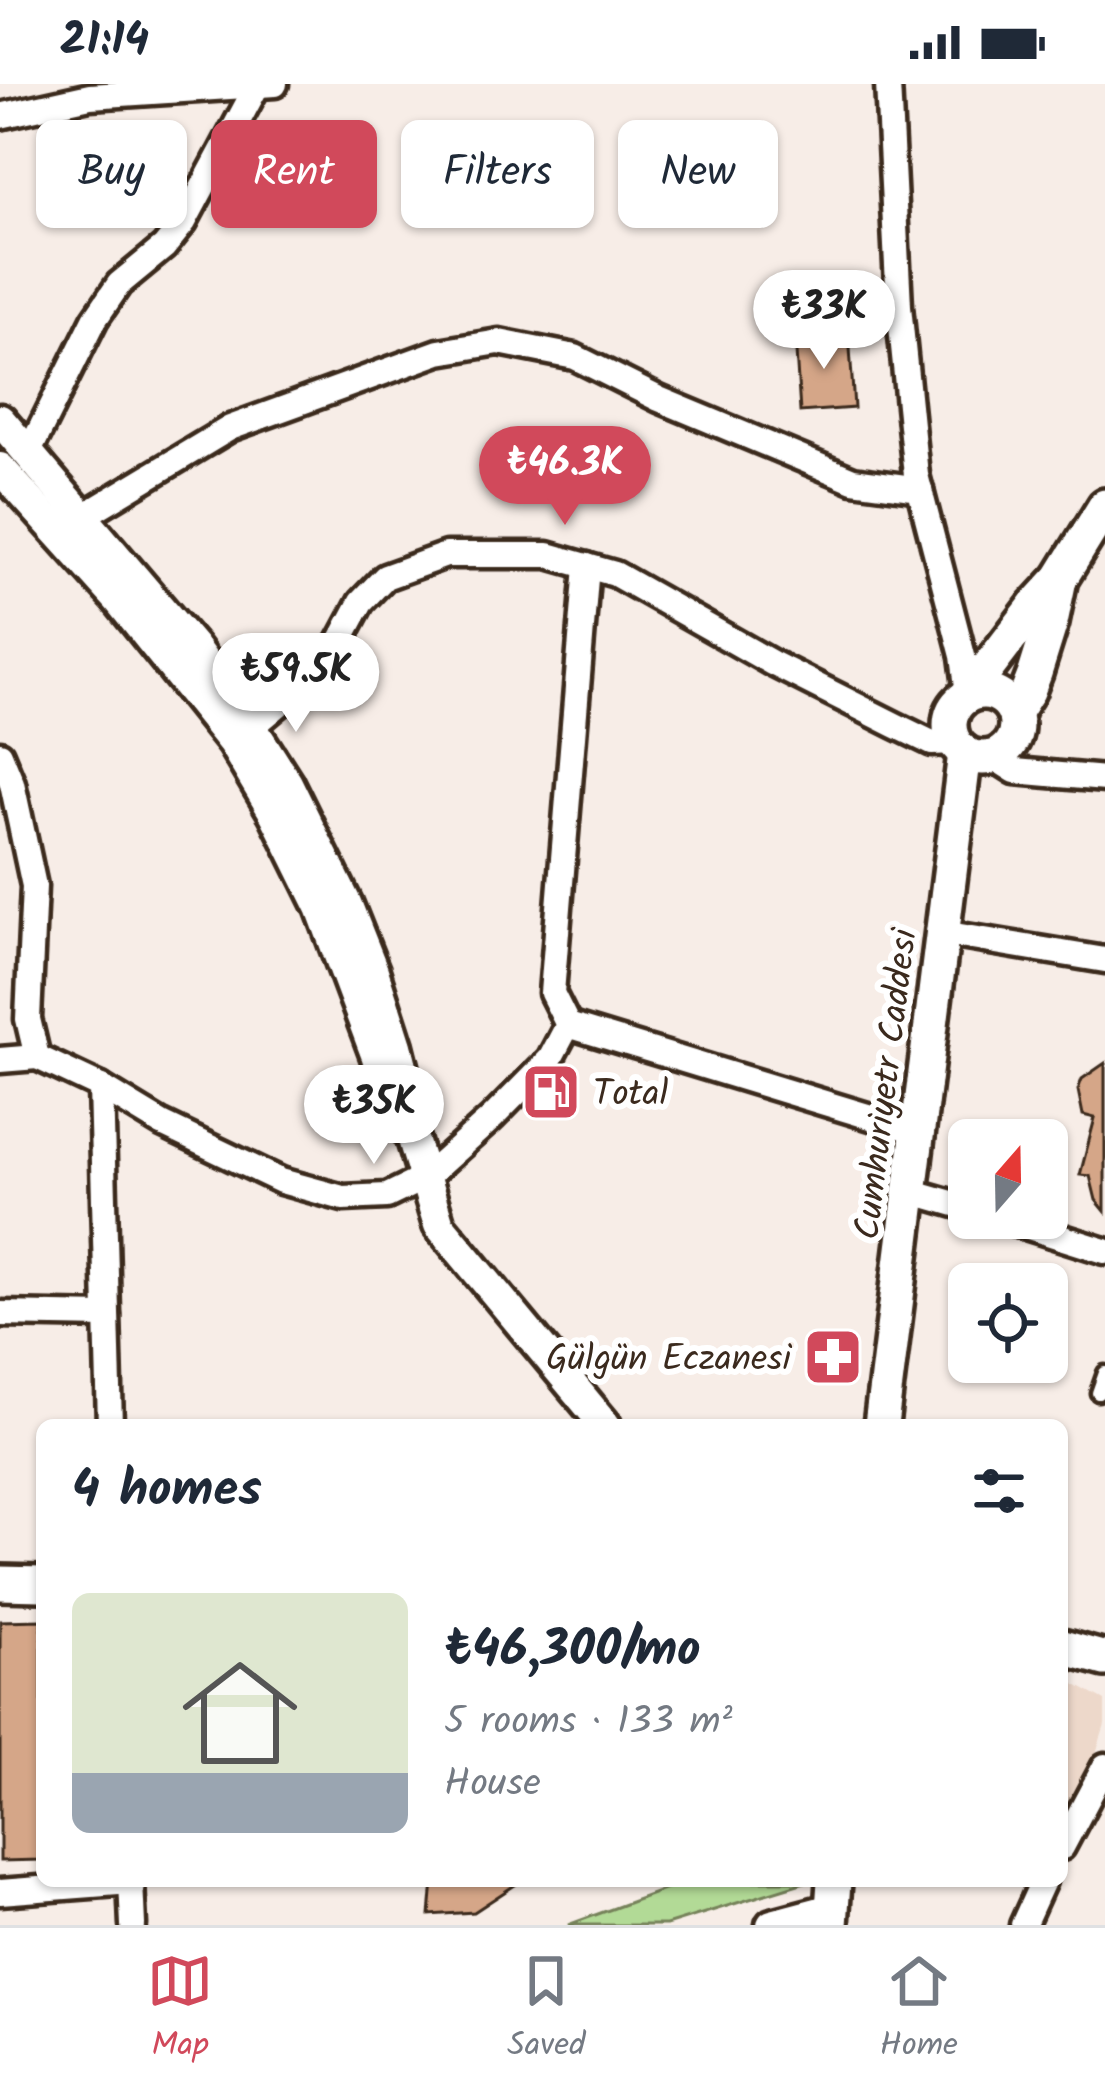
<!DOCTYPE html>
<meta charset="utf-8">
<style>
body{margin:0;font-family:Kalam,sans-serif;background:#f6f6f7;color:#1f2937;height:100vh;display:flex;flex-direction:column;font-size:45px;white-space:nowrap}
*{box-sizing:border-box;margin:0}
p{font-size:39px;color:#747a83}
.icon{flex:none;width:66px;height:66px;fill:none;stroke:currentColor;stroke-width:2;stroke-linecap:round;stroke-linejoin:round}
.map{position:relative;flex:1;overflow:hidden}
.side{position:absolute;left:36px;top:1335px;width:1032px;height:468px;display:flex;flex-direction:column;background:#fff;border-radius:18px;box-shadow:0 3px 9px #0004}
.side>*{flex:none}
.hud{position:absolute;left:36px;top:36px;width:1035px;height:108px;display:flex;gap:24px}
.needle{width:78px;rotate:20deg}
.tools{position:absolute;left:948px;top:1035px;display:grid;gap:24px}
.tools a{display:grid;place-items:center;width:120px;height:120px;border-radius:18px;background:#fff;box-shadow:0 3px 9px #0004;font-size:60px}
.price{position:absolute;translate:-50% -102px;padding:0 27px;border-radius:42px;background:#fff;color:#222;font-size:39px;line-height:78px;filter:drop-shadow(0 3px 6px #0008)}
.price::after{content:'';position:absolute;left:50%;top:72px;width:36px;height:27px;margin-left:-18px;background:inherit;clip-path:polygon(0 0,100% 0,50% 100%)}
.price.selected{background:#d1495b;color:#fff}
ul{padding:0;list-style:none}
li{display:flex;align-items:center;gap:36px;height:300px;padding:0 36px}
li span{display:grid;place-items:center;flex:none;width:336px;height:240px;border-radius:18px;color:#555}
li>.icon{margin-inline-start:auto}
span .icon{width:144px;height:144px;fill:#fffc;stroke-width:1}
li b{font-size:51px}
h2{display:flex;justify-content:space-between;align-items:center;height:144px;padding:0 36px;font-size:51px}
.pill{padding:0 42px;border-radius:18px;background:#fff;box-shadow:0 3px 9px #0004;font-size:42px;line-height:108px}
.pill.selected{background:#d1495b;color:#fff}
.status{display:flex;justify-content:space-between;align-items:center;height:84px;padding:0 60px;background:#fff;direction:ltr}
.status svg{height:33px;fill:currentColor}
.menu{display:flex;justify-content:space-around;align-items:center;height:168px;border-top:3px solid #e0e1e3;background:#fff;font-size:33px;color:#747a83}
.menu a{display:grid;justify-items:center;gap:6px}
.menu .selected{color:#d1495b}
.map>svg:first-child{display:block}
</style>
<div class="status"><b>21:14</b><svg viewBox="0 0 49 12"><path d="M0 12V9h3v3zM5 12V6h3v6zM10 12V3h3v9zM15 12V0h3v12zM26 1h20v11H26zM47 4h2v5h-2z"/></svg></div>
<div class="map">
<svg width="1105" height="1841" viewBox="0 0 1105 1841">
<rect width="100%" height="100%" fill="#f7ede7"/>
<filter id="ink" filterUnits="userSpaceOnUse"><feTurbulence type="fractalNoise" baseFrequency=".00833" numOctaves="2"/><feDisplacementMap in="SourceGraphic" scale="24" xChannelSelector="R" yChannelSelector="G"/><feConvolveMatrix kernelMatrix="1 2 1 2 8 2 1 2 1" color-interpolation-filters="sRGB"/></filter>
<g filter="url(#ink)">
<!-- built -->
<path fill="#edd8ca" d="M1062,1593l43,24v24l-33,103 -10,13z"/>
<!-- green -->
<path fill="#b2da96" stroke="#76825a" stroke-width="3" d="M688,1797h120l-142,44h-98z"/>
<!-- building -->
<g fill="#d5a688" stroke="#3b2a1e" stroke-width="3">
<path d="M849,249l5,75 -54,4 -5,-76z"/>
<path d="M1105,979v148l-9,-11 -6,-24 -10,-1 15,-57 -12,-3 -5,-25 4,-11z"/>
<path d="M42,1536v240l-42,1v-240z"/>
<path d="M433,1797h88l-47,31 -44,3z"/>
</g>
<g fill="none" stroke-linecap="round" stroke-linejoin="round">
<defs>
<path id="service" d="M1098,1309l7,-20"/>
<g id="minor">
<path d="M888,0l11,222 17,169 47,181 5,38"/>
<path d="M0,32l90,-20 185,-12"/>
<path d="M28,370l67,-135 24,-35 45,-37 20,-25 74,-138"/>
<path d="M82,433l148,-89 209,-76 60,-10 76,15 84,42 194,81 67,9"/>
<path d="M239,654l90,-76 32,-60 24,-25 61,-22h102l67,19 157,89 123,62 37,18 22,-1"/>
<path d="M0,670l12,29 22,103 -6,133 9,38 64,30 61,37 119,57 62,17 44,-2 39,-19 66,-59 58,-59 18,-34 349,106"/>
<path d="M993,673l22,14 90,8"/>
<path d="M942,849l163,27"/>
<path d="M568,941l-16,-32 35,-427"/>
<path d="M0,976l37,-3"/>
<path d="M101,1003l9,338"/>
<path d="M910,1107l59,17"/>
<path d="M1000,1134l105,33"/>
<path d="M0,1230l107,2"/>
<path d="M1062,1763l43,-81"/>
<path d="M131,1797l2,44"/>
<path d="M0,1808l131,-10"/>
<path d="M1023,1841l20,-44"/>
</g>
<g id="tertiary">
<path d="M0,336l194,228 58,80 35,55 59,120 27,68 24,75 15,60v30l27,89 166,200"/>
<path d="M0,384l117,130 116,145 42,71 46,93 56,150 12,51 23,28"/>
<path d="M772,1841l60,-16"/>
</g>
<g id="secondary">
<circle cx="983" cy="641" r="33"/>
<path d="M968,610l67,-88 23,-25"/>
<path d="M1014,629l14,-22 7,-18 16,-51 9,-43 45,-73"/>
<path d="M881,1341l84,-672"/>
<path d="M0,1499l42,1"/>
<path d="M1062,1563l43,12"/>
<path d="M831,1841l3,-44"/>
</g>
</defs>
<!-- service casing -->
<use href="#service" stroke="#3b2a1e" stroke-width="21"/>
<!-- minor casing -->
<use href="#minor" stroke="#3b2a1e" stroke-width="33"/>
<!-- tertiary casing -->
<use href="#tertiary" stroke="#3b2a1e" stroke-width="39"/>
<!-- secondary casing -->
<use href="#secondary" stroke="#3b2a1e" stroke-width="42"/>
<!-- service -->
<use href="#service" stroke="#fff" stroke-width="12"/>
<!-- minor -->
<use href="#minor" stroke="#fff" stroke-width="24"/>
<!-- tertiary -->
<use href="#tertiary" stroke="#fff" stroke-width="30"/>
<!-- secondary -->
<use href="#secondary" stroke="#fff" stroke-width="33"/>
</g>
</g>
<!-- icons -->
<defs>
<symbol id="fuel-square" viewBox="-11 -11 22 22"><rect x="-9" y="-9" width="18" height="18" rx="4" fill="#d1495b" stroke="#fff"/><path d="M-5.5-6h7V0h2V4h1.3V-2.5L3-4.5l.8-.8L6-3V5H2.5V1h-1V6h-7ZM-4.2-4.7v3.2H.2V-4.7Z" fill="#fff"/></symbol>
<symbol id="pharmacy-square" viewBox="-11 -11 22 22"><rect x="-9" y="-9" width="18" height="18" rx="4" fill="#d1495b" stroke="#fff"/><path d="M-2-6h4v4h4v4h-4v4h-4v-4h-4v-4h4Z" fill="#fff"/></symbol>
</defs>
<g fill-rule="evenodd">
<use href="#fuel-square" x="518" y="975" width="66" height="66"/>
<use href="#pharmacy-square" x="800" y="1240" width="66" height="66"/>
</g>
<g text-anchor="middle" stroke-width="12" stroke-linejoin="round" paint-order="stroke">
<!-- street labels -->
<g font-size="36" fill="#3b2a1e" stroke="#fff">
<text transform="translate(884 1000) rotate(-83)" y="13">Cumhuriyetr Caddesi</text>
</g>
<!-- poi labels -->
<g font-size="36" fill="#3b2a1e" stroke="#fff" text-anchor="start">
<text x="593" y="1021">Total</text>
<text x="791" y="1286" text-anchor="end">Gülgün Eczanesi</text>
</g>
</g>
</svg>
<div class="tools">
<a><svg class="needle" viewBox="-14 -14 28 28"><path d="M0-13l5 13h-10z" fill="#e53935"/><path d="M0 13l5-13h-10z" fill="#747a83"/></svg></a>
<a><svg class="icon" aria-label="locate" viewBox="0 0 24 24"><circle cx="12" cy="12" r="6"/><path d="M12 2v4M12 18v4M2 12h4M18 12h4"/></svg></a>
</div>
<b class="price" style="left:824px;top:288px">₺33K</b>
<b class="price selected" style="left:565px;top:444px">₺46.3K</b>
<b class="price" style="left:296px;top:651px">₺59.5K</b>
<b class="price" style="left:374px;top:1083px">₺35K</b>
<div class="hud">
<a class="pill">Buy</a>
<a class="pill selected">Rent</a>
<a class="pill">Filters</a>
<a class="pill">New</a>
</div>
<section class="side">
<h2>4 homes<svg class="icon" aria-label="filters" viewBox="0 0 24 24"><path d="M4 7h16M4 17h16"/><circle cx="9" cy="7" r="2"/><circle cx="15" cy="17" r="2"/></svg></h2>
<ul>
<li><span style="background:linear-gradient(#dfe7d0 75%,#9aa5b1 0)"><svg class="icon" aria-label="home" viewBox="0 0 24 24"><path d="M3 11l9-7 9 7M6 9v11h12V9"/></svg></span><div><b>₺46,300/mo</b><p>5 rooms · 133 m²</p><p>House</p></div></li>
</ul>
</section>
</div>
<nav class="menu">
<a class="selected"><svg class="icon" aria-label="map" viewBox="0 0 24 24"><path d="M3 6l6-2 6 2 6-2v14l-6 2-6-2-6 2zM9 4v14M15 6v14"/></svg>Map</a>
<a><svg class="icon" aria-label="saved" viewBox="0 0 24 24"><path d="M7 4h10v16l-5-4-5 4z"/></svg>Saved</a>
<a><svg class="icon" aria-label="home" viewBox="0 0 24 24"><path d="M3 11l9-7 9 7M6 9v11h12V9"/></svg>Home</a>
</nav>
